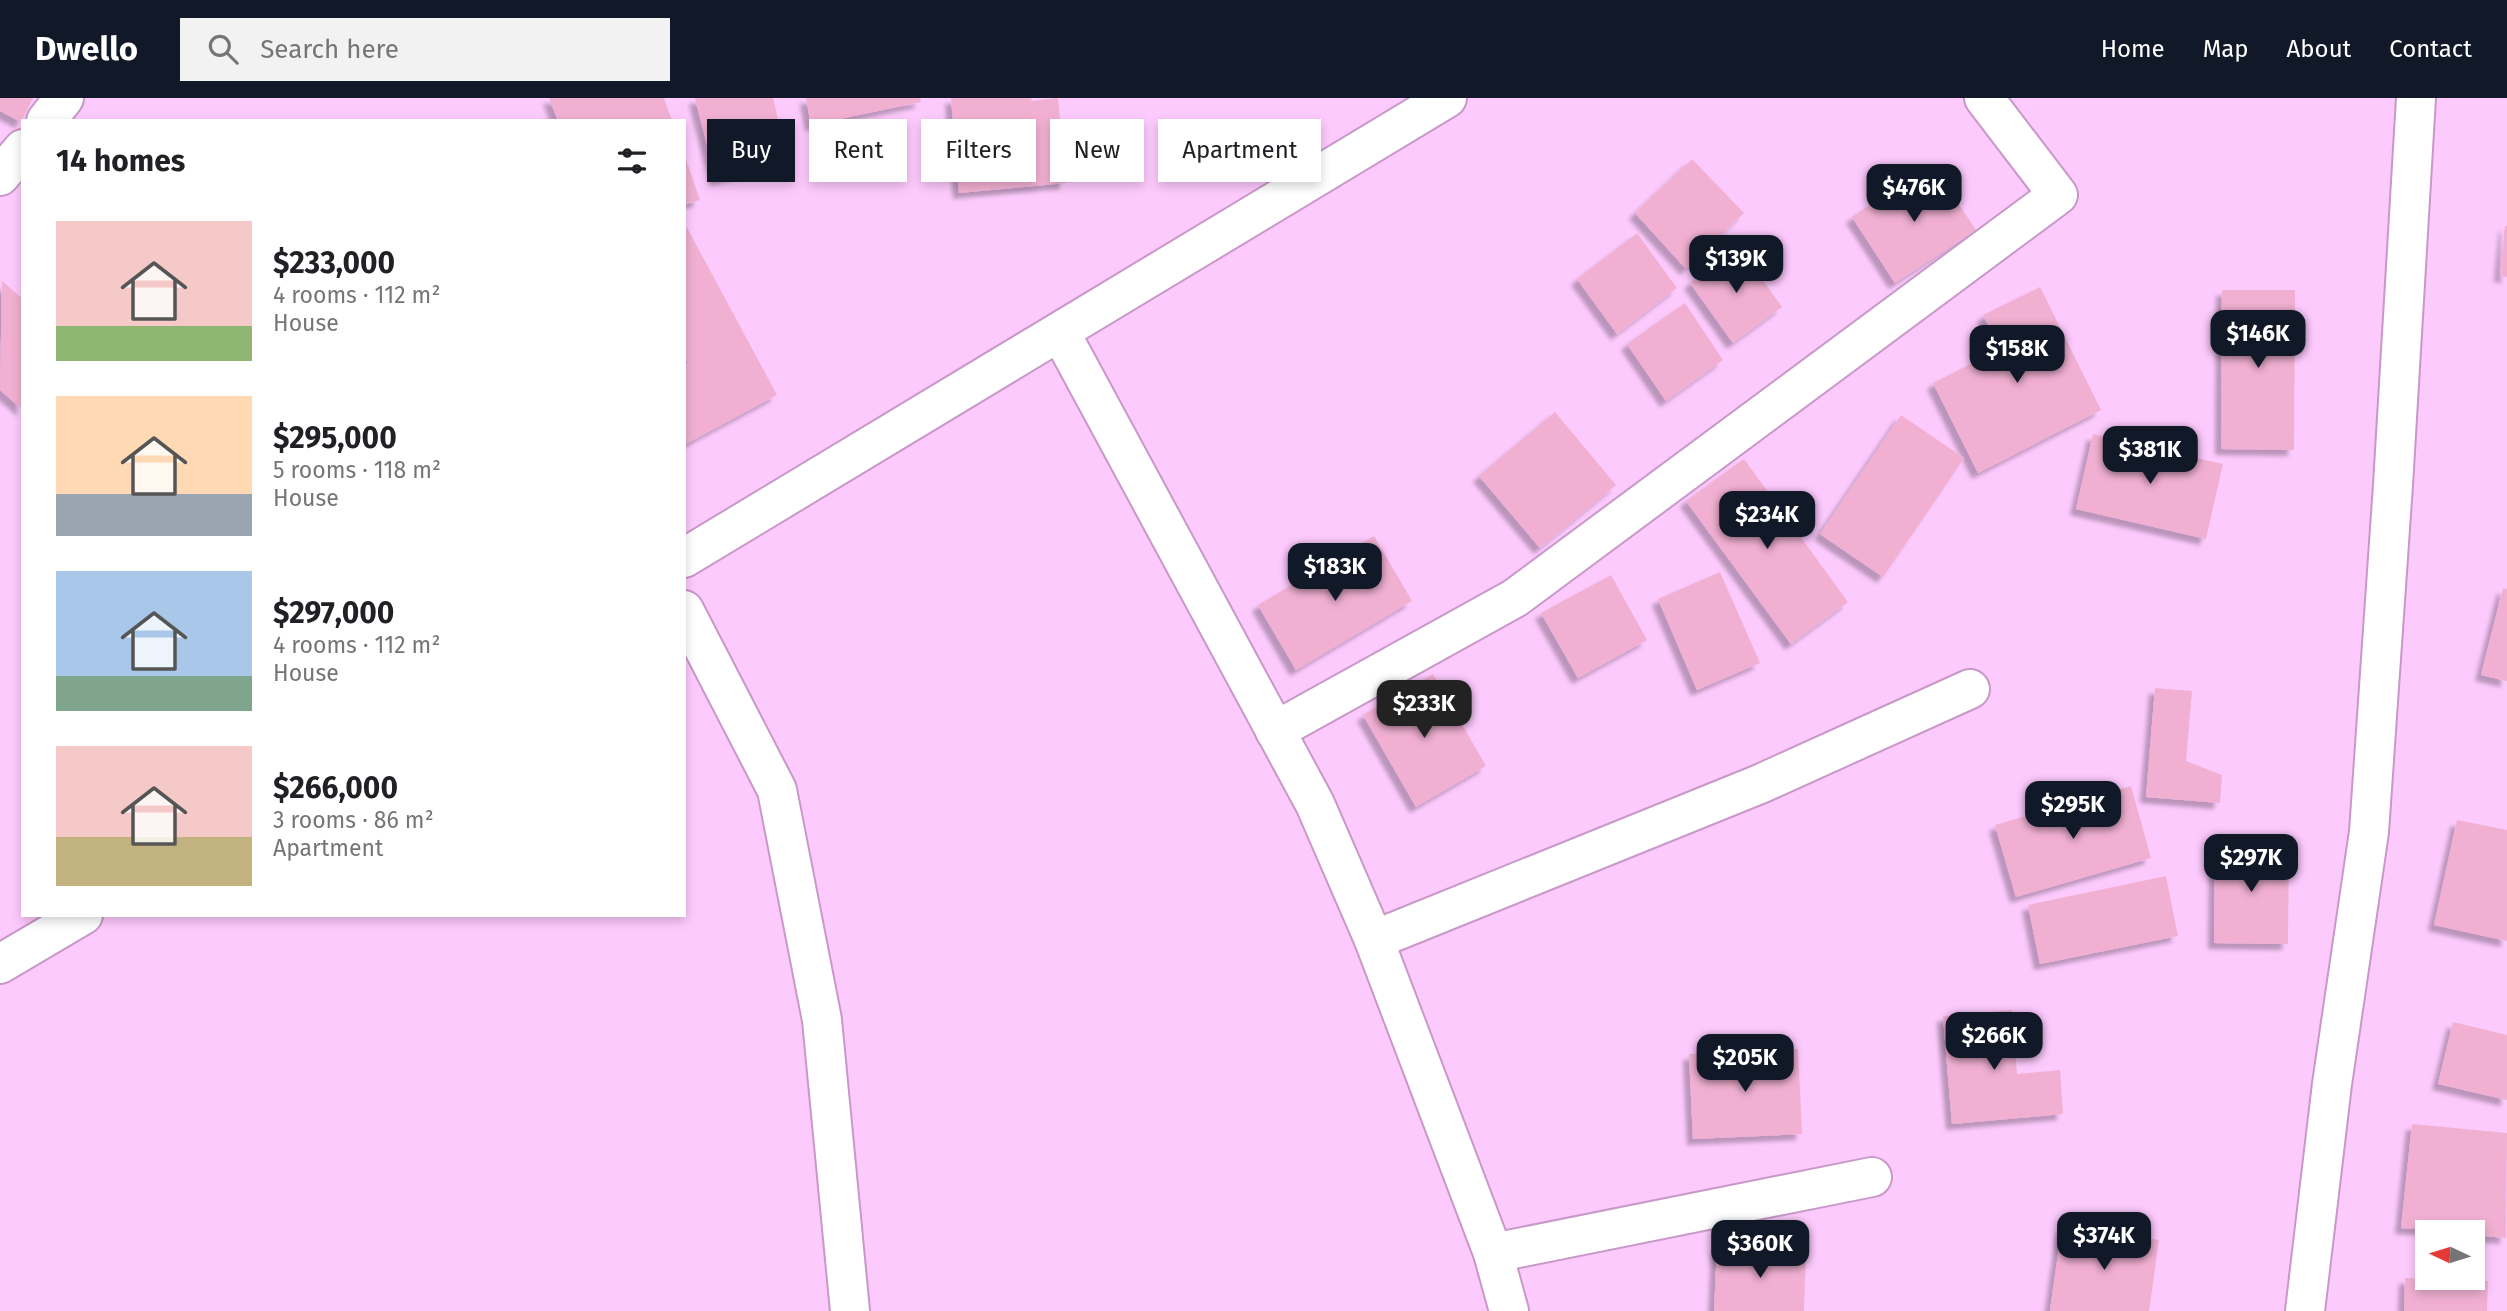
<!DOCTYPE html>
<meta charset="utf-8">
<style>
body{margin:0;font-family:"Fira Sans",sans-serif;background:#f2f2f2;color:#202124;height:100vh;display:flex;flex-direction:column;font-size:26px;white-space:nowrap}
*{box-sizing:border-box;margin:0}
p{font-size:23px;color:#757577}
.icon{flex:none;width:38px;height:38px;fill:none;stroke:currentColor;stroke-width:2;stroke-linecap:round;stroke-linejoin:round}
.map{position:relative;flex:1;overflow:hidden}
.side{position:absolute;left:21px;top:21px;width:665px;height:798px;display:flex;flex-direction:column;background:#fff;border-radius:0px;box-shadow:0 4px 10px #0003}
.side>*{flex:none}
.top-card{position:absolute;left:707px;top:21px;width:665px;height:63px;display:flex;gap:14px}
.needle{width:46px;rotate:274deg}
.tools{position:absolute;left:2415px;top:1122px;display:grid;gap:14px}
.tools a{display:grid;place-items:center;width:70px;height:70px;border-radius:0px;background:#fff;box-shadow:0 4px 10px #0003;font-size:35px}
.price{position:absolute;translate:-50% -60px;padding:0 16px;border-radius:14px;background:#111827;color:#fff;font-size:23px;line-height:46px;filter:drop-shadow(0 2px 4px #0008)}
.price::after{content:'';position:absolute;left:50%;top:42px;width:21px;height:16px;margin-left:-10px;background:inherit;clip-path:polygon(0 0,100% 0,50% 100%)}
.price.current{background:#222;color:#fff}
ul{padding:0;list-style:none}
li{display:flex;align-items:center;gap:21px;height:175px;padding:0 35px}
li span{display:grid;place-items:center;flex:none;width:196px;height:140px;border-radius:0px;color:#555}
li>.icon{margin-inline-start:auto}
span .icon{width:84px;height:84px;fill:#fffc;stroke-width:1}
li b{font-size:30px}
h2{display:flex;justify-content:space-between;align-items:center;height:84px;padding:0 35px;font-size:30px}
.tag{padding:0 24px;border-radius:0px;background:#fff;box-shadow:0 4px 10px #0003;font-size:24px;line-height:63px}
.tag.current{background:#111827;color:#fff}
header{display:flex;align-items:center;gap:42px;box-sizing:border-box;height:98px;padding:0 35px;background:#111827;color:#fff}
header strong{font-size:33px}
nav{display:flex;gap:38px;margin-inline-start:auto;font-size:24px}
.search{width:490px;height:63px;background:#f2f2f2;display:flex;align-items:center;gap:18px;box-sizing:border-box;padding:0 24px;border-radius:0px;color:#757577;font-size:26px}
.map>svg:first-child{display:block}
</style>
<header>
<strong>Dwello</strong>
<div class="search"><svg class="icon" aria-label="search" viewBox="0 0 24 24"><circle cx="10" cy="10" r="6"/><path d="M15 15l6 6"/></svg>Search here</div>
<nav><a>Home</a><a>Map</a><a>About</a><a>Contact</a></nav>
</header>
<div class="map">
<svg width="2507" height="1213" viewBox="0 0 2507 1213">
<defs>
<filter id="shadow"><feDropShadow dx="-6" dy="6" stdDeviation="2" flood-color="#0004"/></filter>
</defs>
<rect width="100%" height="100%" fill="#fdcafd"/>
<!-- building -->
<g fill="#f1b0d2" filter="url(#shadow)">
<path d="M0,0h33l-12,24 -21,-11z"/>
<path d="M549,0h115l8,23h-114z"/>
<path d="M695,0h78l15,64 -72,18z"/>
<path d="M806,0h114l1,4 -110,23z"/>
<path d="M951,0h80l1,3 26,-3 8,85 -107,10z"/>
<path d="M685,58l15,44 -16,5v-48z"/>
<path d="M1692,61l52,54 -58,56 -51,-56z"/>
<path d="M1932,66l44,66 -81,53 -43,-66z"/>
<path d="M684,124l93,173 -93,50v-80l4,-2 -4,-6z"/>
<path d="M2505,128h2v51l-7,-1z"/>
<path d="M1637,135l40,55 -60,46 -40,-55z"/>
<path d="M1738,148l44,61 -49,36 -43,-60z"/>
<path d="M2,183l21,18v111l-23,-20z"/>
<path d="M2040,189l61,123 -123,63 -45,-90 67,-34 -17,-34z"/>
<path d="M2222,192h73l-1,160 -73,-1z"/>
<path d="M1685,205l38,57 -57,41 -39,-57z"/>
<path d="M1555,314l61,73 -76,63 -61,-72z"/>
<path d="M1901,317l63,43 -81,119 -63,-43z"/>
<path d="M2093,336l130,30 -17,75 -130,-30z"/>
<path d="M1744,361l104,143 -57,42 -105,-143z"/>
<path d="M1374,438l38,65 -116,69 -38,-65z"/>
<path d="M1720,474l40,91 -63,27 -39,-91z"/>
<path d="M1611,477l36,65 -69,38 -37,-65z"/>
<path d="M2503,490l4,1v92l-26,-6z"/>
<path d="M1433,576l53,92 -70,41 -53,-92z"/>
<path d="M2155,590l37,3 -6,70 36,14 -2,28 -74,-6z"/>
<path d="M2131,688l20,72 -135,39 -21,-72z"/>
<path d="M2457,722l50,10v111l-73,-16z"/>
<path d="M2215,746l74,1 -1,99 -74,-1z"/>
<path d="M2166,778l12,60 -138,28 -12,-59z"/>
<path d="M2012,912l5,64 43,-4 3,44 -111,10 -9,-108z"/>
<path d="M2453,924l54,13v65l-69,-16z"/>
<path d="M1798,951l4,85 -109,5 -4,-85z"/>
<path d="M2412,1026l95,9 -1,105 -33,-3v-3l-72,-4z"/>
<path d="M2062,1128l97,14 -10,71h-99z"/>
<path d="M1717,1149l89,4 -2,60h-90z"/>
<path d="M2405,1180l83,3 -1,30h-83z"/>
</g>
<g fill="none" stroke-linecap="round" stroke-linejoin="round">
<defs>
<g id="minor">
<path d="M46,23l18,-23"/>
<path d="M0,78l23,-27"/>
<path d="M1060,234l255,472 59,136 119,313 16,58"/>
<path d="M684,460l763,-460"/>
<path d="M684,512l93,180 45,230 28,291"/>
<path d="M1275,633l240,-133 543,-403 -74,-97"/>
<path d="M1374,842l386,-156 210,-95"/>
<path d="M0,866l83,-49"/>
<path d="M1493,1155l379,-76"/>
<path d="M2305,1213l27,-227 37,-252 24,-347 23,-387"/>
</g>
</defs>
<!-- minor casing -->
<use href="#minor" stroke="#c898c9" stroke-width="42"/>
<!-- minor -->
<use href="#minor" stroke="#fff" stroke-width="38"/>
</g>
</svg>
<div class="tools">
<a><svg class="needle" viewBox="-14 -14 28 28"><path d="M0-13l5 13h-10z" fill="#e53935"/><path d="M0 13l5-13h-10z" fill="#757577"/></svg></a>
</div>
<b class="price" style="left:1914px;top:126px">$476K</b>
<b class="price" style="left:1736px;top:197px">$139K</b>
<b class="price" style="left:2258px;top:272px">$146K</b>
<b class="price" style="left:2017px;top:287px">$158K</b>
<b class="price" style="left:2150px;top:388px">$381K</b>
<b class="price" style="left:1767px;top:453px">$234K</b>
<b class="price" style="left:1335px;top:505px">$183K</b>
<b class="price current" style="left:1424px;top:642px">$233K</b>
<b class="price" style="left:2073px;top:743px">$295K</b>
<b class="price" style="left:2251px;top:796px">$297K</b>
<b class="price" style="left:1994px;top:974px">$266K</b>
<b class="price" style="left:1745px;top:996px">$205K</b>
<b class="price" style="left:2104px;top:1174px">$374K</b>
<b class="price" style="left:1760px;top:1182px">$360K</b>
<div class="top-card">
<a class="tag current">Buy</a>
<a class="tag">Rent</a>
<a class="tag">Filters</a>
<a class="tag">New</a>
<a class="tag">Apartment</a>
</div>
<section class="side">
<h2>14 homes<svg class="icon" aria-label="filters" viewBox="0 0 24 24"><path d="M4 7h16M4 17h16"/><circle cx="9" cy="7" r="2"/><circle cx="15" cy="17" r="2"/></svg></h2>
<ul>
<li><span style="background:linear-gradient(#f6c9c9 75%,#8fb573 0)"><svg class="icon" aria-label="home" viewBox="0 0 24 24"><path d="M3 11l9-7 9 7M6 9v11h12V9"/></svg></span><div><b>$233,000</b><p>4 rooms · 112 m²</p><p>House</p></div></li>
<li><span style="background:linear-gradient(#ffd9b3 70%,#9aa5b1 0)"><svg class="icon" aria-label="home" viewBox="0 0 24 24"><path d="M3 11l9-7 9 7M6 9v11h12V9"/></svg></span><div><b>$295,000</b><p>5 rooms · 118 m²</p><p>House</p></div></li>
<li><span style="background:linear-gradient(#a9c7e8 75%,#7fa58c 0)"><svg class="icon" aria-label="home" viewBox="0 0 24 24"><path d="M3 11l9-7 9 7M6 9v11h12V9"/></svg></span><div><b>$297,000</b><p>4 rooms · 112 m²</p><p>House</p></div></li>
<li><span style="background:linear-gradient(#f6c9c9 65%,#c2b280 0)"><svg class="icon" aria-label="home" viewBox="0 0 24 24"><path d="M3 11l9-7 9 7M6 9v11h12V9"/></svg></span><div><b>$266,000</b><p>3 rooms · 86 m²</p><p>Apartment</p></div></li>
</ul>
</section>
</div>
